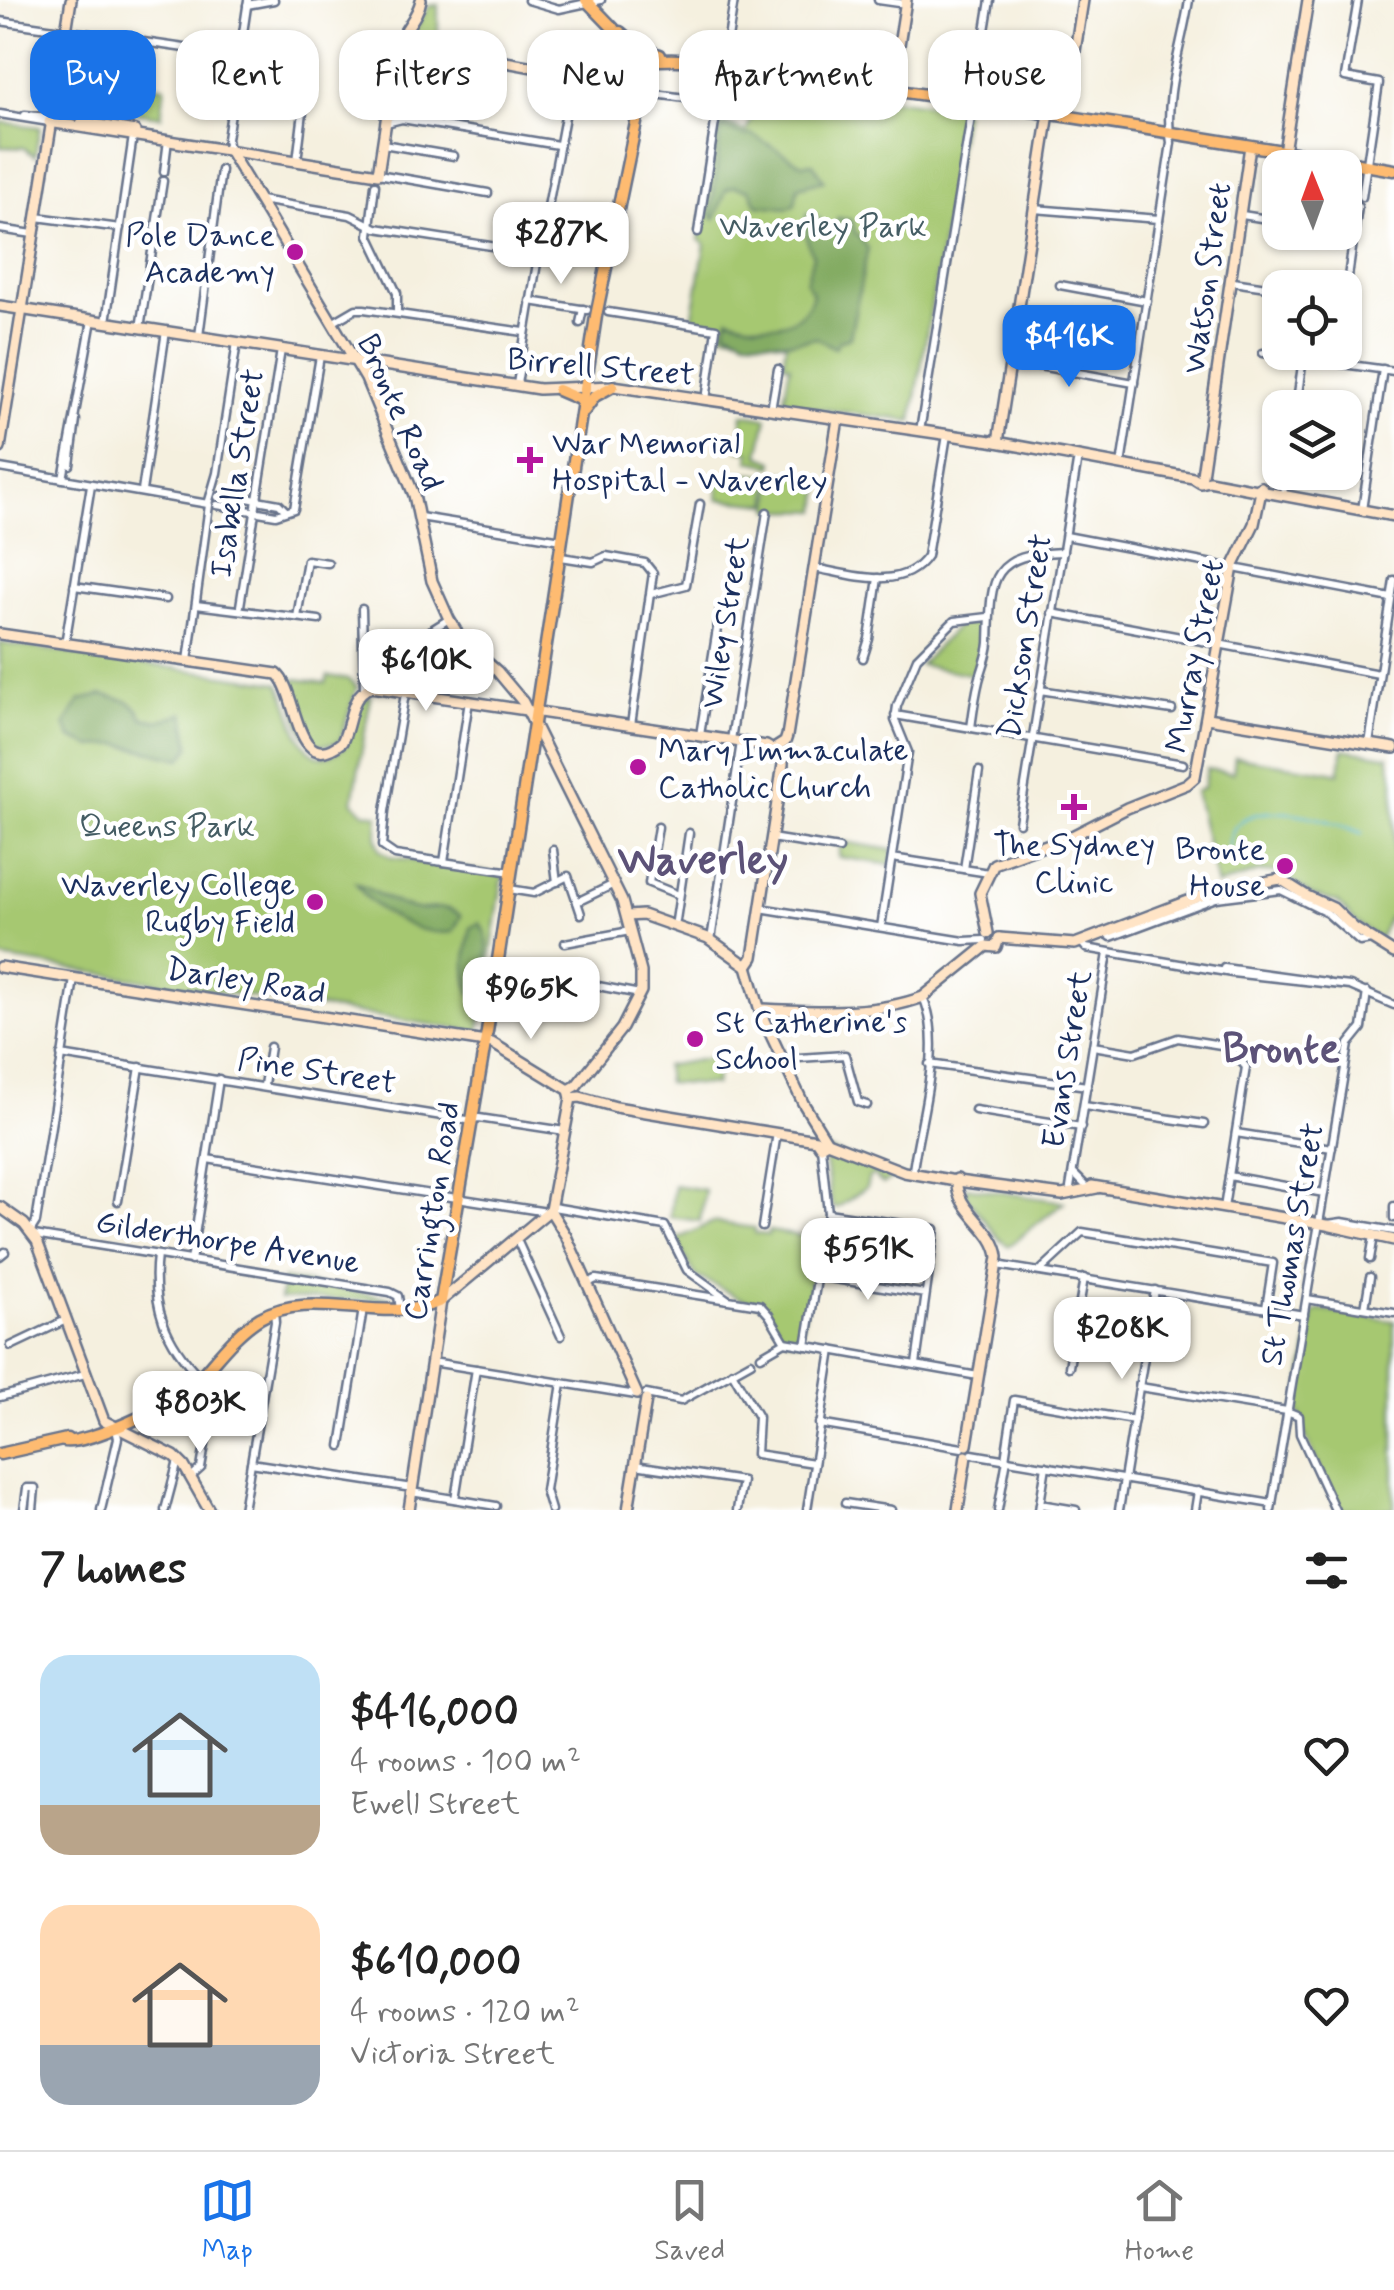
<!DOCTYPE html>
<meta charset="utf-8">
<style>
body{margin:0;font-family:Mynerve,sans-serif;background:#f2f2f2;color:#222;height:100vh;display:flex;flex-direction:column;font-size:38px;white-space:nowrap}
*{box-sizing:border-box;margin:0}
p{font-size:32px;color:#767676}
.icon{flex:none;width:55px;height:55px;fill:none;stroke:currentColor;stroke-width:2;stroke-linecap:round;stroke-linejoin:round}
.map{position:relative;height:1510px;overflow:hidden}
.side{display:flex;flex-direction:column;background:#fff;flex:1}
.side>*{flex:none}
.guide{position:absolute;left:30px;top:30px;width:1335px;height:90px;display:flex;gap:20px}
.needle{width:65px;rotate:359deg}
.fabs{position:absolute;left:1262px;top:150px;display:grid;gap:20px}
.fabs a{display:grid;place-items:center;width:100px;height:100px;border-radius:20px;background:#fff;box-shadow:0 2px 8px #0004;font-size:50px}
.price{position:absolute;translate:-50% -85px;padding:0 22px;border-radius:20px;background:#fff;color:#222;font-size:32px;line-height:65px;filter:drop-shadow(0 2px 5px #0008)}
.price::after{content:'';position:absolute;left:50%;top:60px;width:30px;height:22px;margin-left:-15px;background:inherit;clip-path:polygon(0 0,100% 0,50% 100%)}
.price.on{background:#1a73e8;color:#fff}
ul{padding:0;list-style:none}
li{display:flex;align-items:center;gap:30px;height:250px;padding:0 40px}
li span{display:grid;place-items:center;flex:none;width:280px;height:200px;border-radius:30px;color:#555}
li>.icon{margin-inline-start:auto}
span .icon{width:120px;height:120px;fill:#fffc;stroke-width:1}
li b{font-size:42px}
h2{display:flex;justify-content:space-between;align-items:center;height:120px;padding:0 40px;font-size:42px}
.tag{padding:0 35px;border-radius:30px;background:#fff;box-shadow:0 2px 8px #0004;font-size:35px;line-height:90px}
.tag.on{background:#1a73e8;color:#fff}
.tabs{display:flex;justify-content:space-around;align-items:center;height:140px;border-top:2px solid #e0e0e0;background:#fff;font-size:28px;color:#767676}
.tabs a{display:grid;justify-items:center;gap:5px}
.tabs .on{color:#1a73e8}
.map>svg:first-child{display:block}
</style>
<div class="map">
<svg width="1394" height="1510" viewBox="0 0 1394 1510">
<rect width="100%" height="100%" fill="#fff"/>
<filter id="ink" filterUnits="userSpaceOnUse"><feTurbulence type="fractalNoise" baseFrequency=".01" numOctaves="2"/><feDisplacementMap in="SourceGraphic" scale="20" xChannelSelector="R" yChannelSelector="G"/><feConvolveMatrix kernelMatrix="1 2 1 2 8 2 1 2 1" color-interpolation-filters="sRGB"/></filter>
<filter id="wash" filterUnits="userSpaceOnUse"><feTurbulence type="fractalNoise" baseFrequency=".0048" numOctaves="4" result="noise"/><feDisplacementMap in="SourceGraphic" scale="40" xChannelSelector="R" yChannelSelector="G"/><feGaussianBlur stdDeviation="2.25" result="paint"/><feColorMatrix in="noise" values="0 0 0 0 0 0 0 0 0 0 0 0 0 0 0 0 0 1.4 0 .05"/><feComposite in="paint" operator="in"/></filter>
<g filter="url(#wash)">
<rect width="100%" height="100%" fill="#f5f0df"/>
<!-- green -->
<g fill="#a6c871" stroke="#607c68" stroke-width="2.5">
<path d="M438,5v41l-28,-3 -1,-3 20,-34z"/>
<path d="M767,82l191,26 6,5 -52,308 -129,-17 7,-39 -7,-2 3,-20 -65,-10v-8l-29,-5 13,-76 -6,-4 19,-120 28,12 5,-13 3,-30z"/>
<path d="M138,83l27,4 -4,29 -28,-4z"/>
<path d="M0,122l40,5 -5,29 -11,-8 -24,-1z"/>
<path d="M743,414l24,4 -8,37 15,6 -1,5 -24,-5 1,-9 -11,-2z"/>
<path d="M726,473l43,2v29l-51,-5v-24z"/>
<path d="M780,473h12l29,11 -3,27 -47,-1 2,-35z"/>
<path d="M979,623l4,21 -9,31 -54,-10 38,-40z"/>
<path d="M0,643l279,40c15,22 19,101 67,63l13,-45 12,-5 -18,106 11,10 14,3 -1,23 3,12 11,7 112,18 -24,157 -479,-74z"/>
<path d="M328,676l20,3 9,8 -17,54c-40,18 -42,-28 -50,-56l6,-6 30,4z"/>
<path d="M1343,749l45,7 6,24v139l-5,-2 -10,22 -23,-17 -19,-20 -26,-7 -29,-23h-23l-42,14 -22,-94 8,-4 4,-19 26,4 2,-16 104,16z"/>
<path d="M844,842l49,8 -2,15 -53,-8 2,-11z"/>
<path d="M715,1057l-1,10 3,5 -2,13 -48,-2 -2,-17z"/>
<path d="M826,1149l69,27 -12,8 -10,-9 -4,2 -3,11 -29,20 -5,-2 -8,-49z"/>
<path d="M674,1185l31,5 -5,31 -30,-4z"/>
<path d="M966,1187l98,15 -55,44 -9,-6 -35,-45z"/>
<path d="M713,1222l42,6v5l13,2 1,-4 50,8 -20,102 -14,-3 -20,-32 -25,-8 -44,-22 -21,-36z"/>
<path d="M283,1279l109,19v2l-112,-1z"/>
<path d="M1319,1310l75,11v189h-56l-34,-77 -3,-17 -4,-6 16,-96z"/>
</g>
<!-- forest -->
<g fill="#84ac63" stroke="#506e60" stroke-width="2.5">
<path d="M721,126l24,10 6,-2 51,30 11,-1 11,17 -26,7 -3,17 -6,4 -32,-3 -7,-15 -16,-4 -8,4 -11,29 -4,-3z"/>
<path d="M807,214l13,5 6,14 7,-1 5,-14 14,2 3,12 13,16 -18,89 -11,4 -4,7 -18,-10 -25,4 -46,-3 -21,-10 4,-11c32,10 72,15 84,-24l-7,-12 7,-26c-5,-10 -11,-31 -6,-42z"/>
<path d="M102,695c19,4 32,4 41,23l15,3 26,-8 6,34 -9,12 -62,-15 -27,3 -21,-9 -6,-13 15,-25z"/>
<path d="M356,883c18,8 41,23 60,26 18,2 29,-7 45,7l-8,16c-34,5 -80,-20 -97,-49z"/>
<path d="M479,923c17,17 4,49 0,70h-9c-7,-23 -4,-44 1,-66z"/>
</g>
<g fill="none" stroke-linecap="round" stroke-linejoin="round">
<!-- stream -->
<g stroke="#58bad6" stroke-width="2.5">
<path d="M73,467l3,12"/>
<path d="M1229,847c3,-59 100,-28 133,-14"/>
</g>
</g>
</g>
<g filter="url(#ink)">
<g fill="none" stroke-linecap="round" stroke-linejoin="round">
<defs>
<g id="street">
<path d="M528,0l31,9 42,-9"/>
<path d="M878,0l28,4"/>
<path d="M1358,0l-13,77 34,6 -17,114"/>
<path d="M247,5l27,-5"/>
<path d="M0,21l239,35"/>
<path d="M367,43l30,5"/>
<path d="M655,94l61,8"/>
<path d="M232,107l10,-6 61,11 -6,49"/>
<path d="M0,114l49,8"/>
<path d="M25,115l25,2"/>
<path d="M386,123l16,-4 156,26"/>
<path d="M383,144l71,12"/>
<path d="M229,150l-2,-11 21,-139"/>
<path d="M164,172l4,-32"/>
<path d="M378,174l110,19"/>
<path d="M375,185l-6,50 28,58v19"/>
<path d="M260,200l90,15 26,13 159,25"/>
<path d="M1034,209l125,10"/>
<path d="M1242,215l38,6"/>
<path d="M37,217l83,11"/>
<path d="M545,220l56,9"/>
<path d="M0,229l33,5"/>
<path d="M698,232l36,-232"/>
<path d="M540,249l33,-175"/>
<path d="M543,252l63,10"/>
<path d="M1233,282l47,7"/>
<path d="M1060,285l87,16"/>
<path d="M1345,298l13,-91"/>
<path d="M530,301l57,9"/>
<path d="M608,312l108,17 -10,71"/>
<path d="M106,322l27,-186"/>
<path d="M332,323l24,-14h8l160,23"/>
<path d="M580,323l3,-14"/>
<path d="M140,328l23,-147"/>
<path d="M199,336l22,-166"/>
<path d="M1263,353l131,18"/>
<path d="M1011,361l123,22"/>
<path d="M517,384l21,-127"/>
<path d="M1296,408l7,-50"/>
<path d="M771,410l7,-41"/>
<path d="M920,431l70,-431"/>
<path d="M70,465l6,-45"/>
<path d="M1121,465l50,-322c-8,-46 11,-97 18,-143"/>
<path d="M0,468l208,36"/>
<path d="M63,479l29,-159"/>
<path d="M142,491l24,-160"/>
<path d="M1283,494l3,-22"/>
<path d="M218,497l7,-3 54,10 6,6"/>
<path d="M208,504l9,-31 20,-131"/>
<path d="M217,505l59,10 18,-6 26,-153"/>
<path d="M1362,510l21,-141"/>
<path d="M420,517l142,23"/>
<path d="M1066,536l325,62"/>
<path d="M561,557l32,5 13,-6 39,7 8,10 -22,152"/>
<path d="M814,568c36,6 88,25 113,-12l20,-121"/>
<path d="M74,586l92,13"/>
<path d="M651,594l35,-9 14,-81"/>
<path d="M196,605l123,15"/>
<path d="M240,606l41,-256"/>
<path d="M362,609l2,80"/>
<path d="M1052,613l327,61"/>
<path d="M297,617l10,-57 21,3"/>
<path d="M449,619l-35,22 -29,170 -3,35 13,9 117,17"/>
<path d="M65,644l26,-159"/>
<path d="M863,658l6,-19 9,-61"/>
<path d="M188,661l21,-156"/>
<path d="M1040,690l132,20"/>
<path d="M895,715l288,49"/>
<path d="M971,728c2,-15 4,-31 8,-47 3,-12 9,-25 10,-38 2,-63 -1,-89 74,-91"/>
<path d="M700,735l20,-125"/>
<path d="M731,740l36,-228"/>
<path d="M1369,744l25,-164"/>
<path d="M1019,823l59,-366"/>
<path d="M658,827l-9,56 30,12"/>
<path d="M771,838l68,11"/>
<path d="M553,850l4,32"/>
<path d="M892,858l97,15"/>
<path d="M444,862l25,-161"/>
<path d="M964,869l15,-98"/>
<path d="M509,889l25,4 34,-17 9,26 37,-18"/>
<path d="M577,902l4,12"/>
<path d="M760,908l204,33 20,-1"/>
<path d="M675,927l14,-94"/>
<path d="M881,927l27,-175 -13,-32 2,-14 20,-48 37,-37 34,-4"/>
<path d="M1106,933l5,4 105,-39 65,-8 46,23 33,29 11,-2"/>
<path d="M711,940l30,-198"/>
<path d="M1081,942l5,6 146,25 118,13 44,19"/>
<path d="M565,943l65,-12"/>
<path d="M1224,968l102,14"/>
<path d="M582,983l58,11"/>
<path d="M1093,1046l42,7 43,-15 49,8 19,21 -22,141"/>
<path d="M61,1055l406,65 12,-2 86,13"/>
<path d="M783,1059l62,-4 13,47 9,3"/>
<path d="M929,1064l158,22"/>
<path d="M264,1085l6,-38"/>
<path d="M1084,1106l120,18"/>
<path d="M975,1110l106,17"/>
<path d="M1236,1133l96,15"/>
<path d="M207,1159l340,53"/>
<path d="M913,1170c7,-52 32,-125 10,-173"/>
<path d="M1074,1174l11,11"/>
<path d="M1229,1176l95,17"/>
<path d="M1070,1188l38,-235"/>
<path d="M118,1201l22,-134"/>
<path d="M1394,1206v12"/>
<path d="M553,1207l112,19 22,44 40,29"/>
<path d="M828,1213l107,16 -19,135"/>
<path d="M1328,1224l14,-2 52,9"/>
<path d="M762,1227l15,-94"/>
<path d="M31,1230l5,-8 38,-243"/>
<path d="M34,1235l356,57 8,4 2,13"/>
<path d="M517,1240l44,96"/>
<path d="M157,1255c-6,50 8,87 43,122"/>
<path d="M0,1256l5,-4"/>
<path d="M1370,1259l4,-23"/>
<path d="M191,1261l28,-182"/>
<path d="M997,1265l307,50"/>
<path d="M1041,1270l41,-38 191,31 -7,45"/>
<path d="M817,1276l108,18"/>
<path d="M588,1283l8,-4 164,26 9,10 16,27"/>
<path d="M1307,1299l87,14"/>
<path d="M1365,1308l5,-31"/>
<path d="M1074,1340l72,11"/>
<path d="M785,1342l193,34"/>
<path d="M11,1346l55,-26"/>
<path d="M806,1346l22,-133 -7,-66"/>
<path d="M761,1356l24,-14"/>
<path d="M432,1362l204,33"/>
<path d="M1069,1367l15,-89"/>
<path d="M732,1372l26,45 -2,37 58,9"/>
<path d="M1140,1387l147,24 12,5 1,18 35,76"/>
<path d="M646,1394l35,7 70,-39"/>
<path d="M0,1397l85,-23"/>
<path d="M819,1424l143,24"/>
<path d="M341,1446l22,-137"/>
<path d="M972,1454l300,50"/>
<path d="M1005,1459l9,-59 120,20"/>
<path d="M251,1463l161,25"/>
<path d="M635,1465l107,16 -5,29"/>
<path d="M191,1477l10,-9 14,-81 -1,-12 -5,-7"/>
<path d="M411,1492l85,14"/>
<path d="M455,1499l21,-130"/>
<path d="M845,1503l46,7"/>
<path d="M1040,1504l36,6"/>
<path d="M24,1510l3,-22h8l-2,22"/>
<path d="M101,1510l17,-72 -2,-9"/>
<path d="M165,1510l13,-49"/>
<path d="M243,1510l32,-188 -1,-11"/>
<path d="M551,1510l-6,-20 17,-107"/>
<path d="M807,1510l25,-160"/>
<path d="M998,1510l9,-51"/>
<path d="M1039,1510l7,-44"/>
<path d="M1119,1510l36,-220"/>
<path d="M1195,1510l3,-19"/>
<path d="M1271,1510l78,-466 13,-16 5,-36"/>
</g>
<g id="secondary">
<path d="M397,48l71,7 119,22 22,-1 25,-11"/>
<path d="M892,90l14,-90"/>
<path d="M1065,115l18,-115"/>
<path d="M49,122l329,52 19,-126c5,-18 21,-30 24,-48"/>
<path d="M82,122l53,9"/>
<path d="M229,150l137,229 48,116 18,86 17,38 12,20 36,32 26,31 99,199 19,71v19l-19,37 -46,58 -7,4 2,8 -21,112 -109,91 -32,209"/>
<path d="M1284,152l24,-152"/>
<path d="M0,306l539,83 74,-3 378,55 202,37 8,5 8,-2 47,9 5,-3 4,5 129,24"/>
<path d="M998,442l51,-329"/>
<path d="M0,448l71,-448"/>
<path d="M1202,475l48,-329"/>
<path d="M0,634l277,40c21,17 18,106 65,68 10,-19 7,-47 29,-55l370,55 25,4 17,10v8l-30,193 -6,9"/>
<path d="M1207,718l187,30"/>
<path d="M774,749l11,-7 2,-6 51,-317"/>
<path d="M627,916l16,-1 65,23 39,28 14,48 42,89 24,39"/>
<path d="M988,933l-8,-40 14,-29 80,-29 53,-27 60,-24 8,-7 38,-210 21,-43 6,-28"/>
<path d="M999,938l76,6 131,-50 74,-15 27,17 26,12 21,20 40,25"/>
<path d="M0,967l492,76 77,47"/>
<path d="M762,1009c50,2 110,7 161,-12l63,-51 10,1 3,-9"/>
<path d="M571,1098l9,-1 36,10 200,33 4,6 7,-4 77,30 46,8 112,15 35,-7"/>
<path d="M957,1179c-3,32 38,48 41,78l-31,188"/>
<path d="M1092,1186l235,39 67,15"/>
<path d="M0,1207l24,17 13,17 67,180 70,35 10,10 25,44"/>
<path d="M550,1210l16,26 71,158"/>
<path d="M628,1510l18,-110"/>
<path d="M958,1510l8,-54"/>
</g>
<g id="primary">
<path d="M620,32l20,17 20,6"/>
<path d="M634,65c39,-16 143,9 188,15 191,27 382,57 572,90"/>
<path d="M644,102l5,-34 6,-8"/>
<path d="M558,390l21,9 5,7"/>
<path d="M584,411l11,-15 18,-10"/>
<path d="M64,1441c21,4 109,-36 125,-52 23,-23 43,-54 71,-71 51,-31 125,8 181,-17l46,-269 109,-716 41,-198v-40l-5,-19 -19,-31 -27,-28"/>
<path d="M0,1454l67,-15"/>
</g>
</defs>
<!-- street casing -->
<use href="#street" stroke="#67738b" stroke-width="11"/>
<!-- secondary casing -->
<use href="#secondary" stroke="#67738b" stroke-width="14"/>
<!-- primary casing -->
<use href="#primary" stroke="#67738b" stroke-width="15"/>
<!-- street -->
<use href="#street" stroke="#fff" stroke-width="6"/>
<!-- secondary -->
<use href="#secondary" stroke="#ffe4c6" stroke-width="9"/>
<!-- primary -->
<use href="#primary" stroke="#febb71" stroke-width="10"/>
</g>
</g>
<!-- markers -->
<g fill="#b5179e" stroke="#fff" stroke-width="4">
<circle cx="295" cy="252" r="10"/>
<path d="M525 445h10v10h10v10h-10v10h-10v-10h-10v-10h10z"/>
<circle cx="638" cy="767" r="10"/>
<path d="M1069 792h10v10h10v10h-10v10h-10v-10h-10v-10h10z"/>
<circle cx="1285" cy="866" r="10"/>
<circle cx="315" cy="902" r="10"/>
<circle cx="695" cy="1039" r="10"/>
</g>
<g text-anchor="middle" stroke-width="9" stroke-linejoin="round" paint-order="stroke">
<!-- park labels -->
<g font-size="32" fill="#455d64" stroke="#fff">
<text x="823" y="236">Waverley Park</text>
<text x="167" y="836">Queens Park</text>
</g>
<!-- poi labels -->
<g font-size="32" fill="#1b2f5e" stroke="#fff" text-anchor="end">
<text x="275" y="245">Pole Dance<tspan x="275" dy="37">Academy</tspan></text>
<text x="552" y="453" text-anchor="start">War Memorial<tspan x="552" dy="37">Hospital - Waverley</tspan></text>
<text x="658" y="760" text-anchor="start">Mary Immaculate<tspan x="658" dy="37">Catholic Church</tspan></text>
<text x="1074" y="855" text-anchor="middle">The Sydney<tspan x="1074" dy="37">Clinic</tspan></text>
<text x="1265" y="859">Bronte<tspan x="1265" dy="37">House</tspan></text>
<text x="295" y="895">Waverley College<tspan x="295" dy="37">Rugby Field</tspan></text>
<text x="715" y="1032" text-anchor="start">St Catherine's<tspan x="715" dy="37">School</tspan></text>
</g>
<!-- street labels -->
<g font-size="32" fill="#1b2f5e" stroke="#fff">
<text transform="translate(1206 278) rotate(-82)" y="11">Watson Street</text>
<text transform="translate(601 366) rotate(5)" y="11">Birrell Street</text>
<text transform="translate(401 412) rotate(66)" y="11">Bronte Road</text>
<text transform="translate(236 473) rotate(-81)" y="11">Isabella Street</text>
<text transform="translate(724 622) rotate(-81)" y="11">Wiley Street</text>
<text transform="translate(1024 636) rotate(-81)" y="11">Dickson Street</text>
<text transform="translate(1194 656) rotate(-79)" y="11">Murray Street</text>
<text transform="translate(246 980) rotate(9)" y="11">Darley Road</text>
<text transform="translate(1066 1059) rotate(-81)" y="11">Evans Street</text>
<text transform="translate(317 1070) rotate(9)" y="11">Pine Street</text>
<text transform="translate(431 1211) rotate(-81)" y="11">Carrington Road</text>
<text transform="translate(228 1241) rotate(9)" y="11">Gilderthorpe Avenue</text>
<text transform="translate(1291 1244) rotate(-80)" y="11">St Thomas Street</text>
</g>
<!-- district labels -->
<g font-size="42" font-weight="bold" fill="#5c5278" stroke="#fff">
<text x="703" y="873">Waverley</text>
<text x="1281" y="1062">Bronte</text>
</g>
</g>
</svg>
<div class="fabs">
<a><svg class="needle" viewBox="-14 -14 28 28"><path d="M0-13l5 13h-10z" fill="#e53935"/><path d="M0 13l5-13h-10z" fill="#767676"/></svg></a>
<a><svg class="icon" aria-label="locate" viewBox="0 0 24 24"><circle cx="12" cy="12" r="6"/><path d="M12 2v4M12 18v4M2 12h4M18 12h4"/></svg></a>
<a><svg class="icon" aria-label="layers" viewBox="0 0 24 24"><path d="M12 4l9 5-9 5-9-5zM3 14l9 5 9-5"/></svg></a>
</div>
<b class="price" style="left:561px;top:287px">$287K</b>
<b class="price on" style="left:1069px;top:390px">$416K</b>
<b class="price" style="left:426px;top:714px">$610K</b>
<b class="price" style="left:531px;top:1042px">$965K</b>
<b class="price" style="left:868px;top:1303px">$551K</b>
<b class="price" style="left:1122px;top:1382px">$208K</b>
<b class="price" style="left:200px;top:1456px">$803K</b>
<div class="guide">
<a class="tag on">Buy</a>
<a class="tag">Rent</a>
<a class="tag">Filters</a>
<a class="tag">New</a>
<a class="tag">Apartment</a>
<a class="tag">House</a>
</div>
</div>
<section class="side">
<h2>7 homes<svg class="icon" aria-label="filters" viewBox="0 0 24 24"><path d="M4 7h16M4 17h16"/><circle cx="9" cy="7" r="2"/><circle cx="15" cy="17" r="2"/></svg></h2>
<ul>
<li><span style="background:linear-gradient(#bfe0f5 75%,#b9a48a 0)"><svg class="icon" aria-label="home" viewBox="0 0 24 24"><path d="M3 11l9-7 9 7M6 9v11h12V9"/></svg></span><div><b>$416,000</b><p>4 rooms · 100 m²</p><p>Ewell Street</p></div><svg class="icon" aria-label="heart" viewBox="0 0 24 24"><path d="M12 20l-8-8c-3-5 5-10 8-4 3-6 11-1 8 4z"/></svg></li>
<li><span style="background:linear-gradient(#ffd9b3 70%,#9aa5b1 0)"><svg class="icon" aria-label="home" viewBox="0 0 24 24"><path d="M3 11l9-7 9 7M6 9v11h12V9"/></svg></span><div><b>$610,000</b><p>4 rooms · 120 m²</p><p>Victoria Street</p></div><svg class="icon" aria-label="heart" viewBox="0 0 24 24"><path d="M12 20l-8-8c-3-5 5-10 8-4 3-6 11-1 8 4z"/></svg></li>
</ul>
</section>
<nav class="tabs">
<a class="on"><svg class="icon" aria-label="map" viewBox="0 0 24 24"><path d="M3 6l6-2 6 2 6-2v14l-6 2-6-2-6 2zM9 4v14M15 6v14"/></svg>Map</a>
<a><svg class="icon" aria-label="saved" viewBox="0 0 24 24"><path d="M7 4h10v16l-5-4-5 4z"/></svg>Saved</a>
<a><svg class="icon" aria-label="home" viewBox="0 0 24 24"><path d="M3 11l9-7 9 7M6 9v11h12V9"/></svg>Home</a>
</nav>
